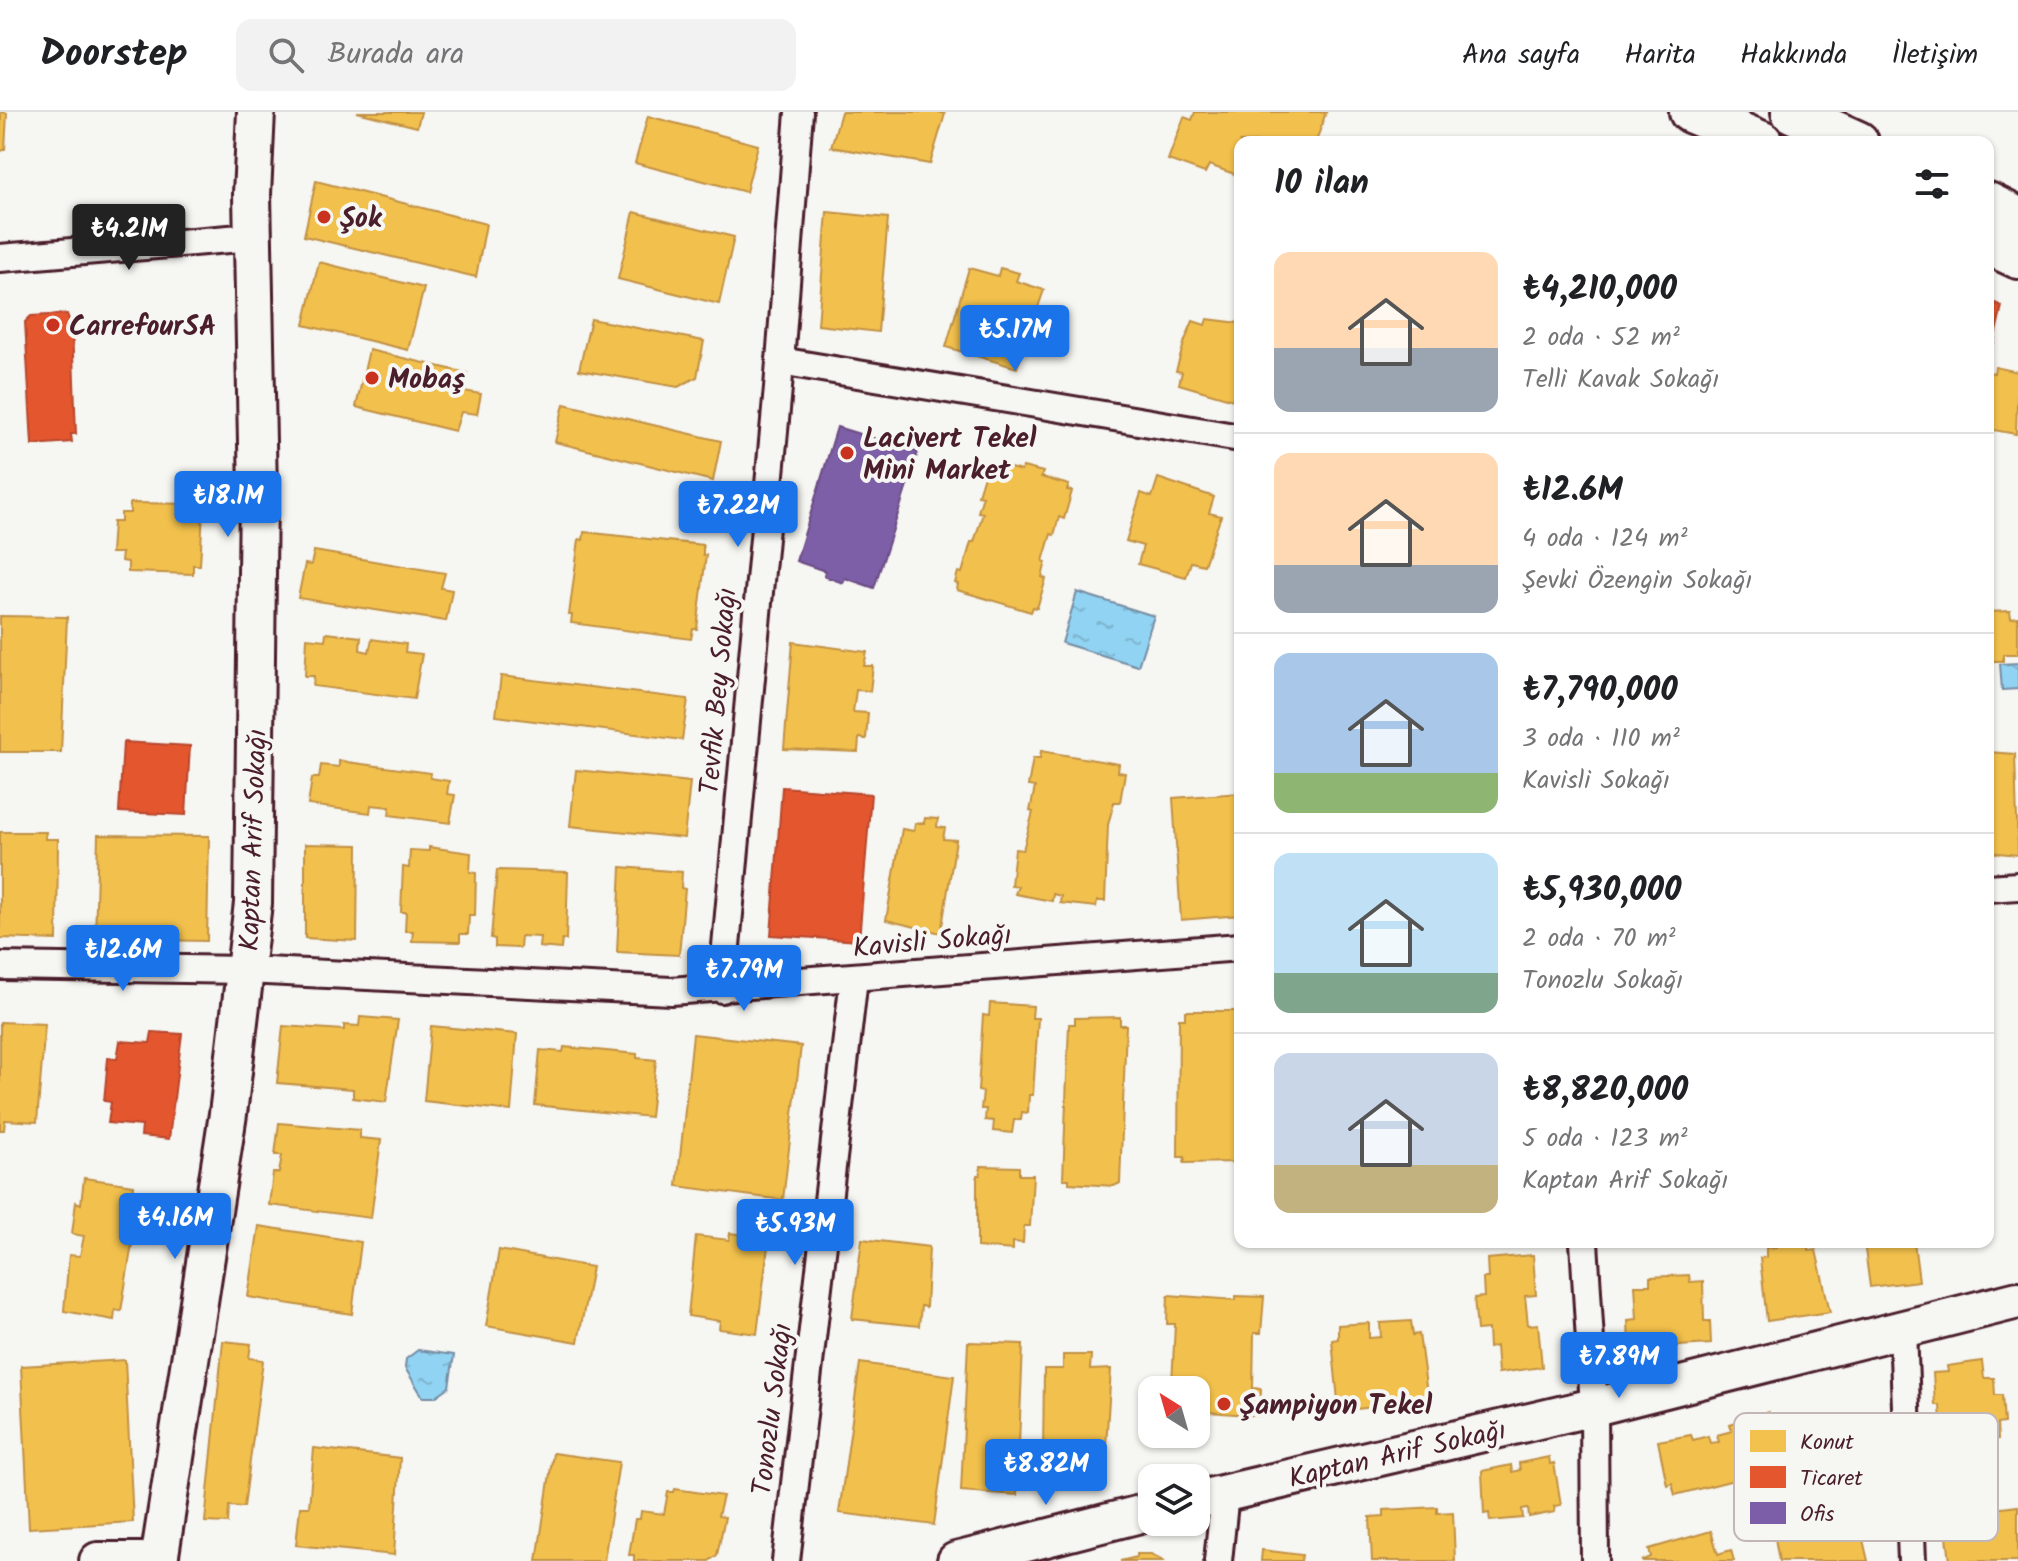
<!DOCTYPE html>
<html lang="tr">
<meta charset="utf-8">
<style>
body{margin:0;font-family:Kalam,sans-serif;background:#f2f2f2;color:#202124;height:100vh;display:flex;flex-direction:column;font-size:30px;white-space:nowrap}
*{box-sizing:border-box;margin:0}
p{font-size:26px;color:#757577}
.icon{flex:none;width:44px;height:44px;fill:none;stroke:currentColor;stroke-width:2;stroke-linecap:round;stroke-linejoin:round}
.map{position:relative;flex:1;overflow:hidden}
.drawer{position:absolute;left:1234px;top:24px;width:760px;height:1112px;display:flex;flex-direction:column;background:#fff;border-radius:16px;box-shadow:0 2px 6px #0004}
.drawer>*{flex:none}
.needle{width:52px;rotate:323deg}
.fabs{position:absolute;left:1138px;top:1264px;display:grid;gap:16px}
.fabs a{display:grid;place-items:center;width:72px;height:72px;border-radius:16px;background:#fff;box-shadow:0 2px 6px #0004;font-size:40px}
.price{position:absolute;translate:-50% -68px;padding:0 18px;border-radius:8px;background:#1a73e8;color:#fff;font-size:26px;line-height:52px;filter:drop-shadow(0 2px 4px #0008)}
.price::after{content:'';position:absolute;left:50%;top:48px;width:24px;height:18px;margin-left:-12px;background:inherit;clip-path:polygon(0 0,100% 0,50% 100%)}
.price.current{background:#222;color:#fff}
ul{padding:0;list-style:none}
li{display:flex;align-items:center;gap:24px;height:200px;padding:0 40px}
li+li{border-top:2px solid #e0e0e0}
li span{display:grid;place-items:center;flex:none;width:224px;height:160px;border-radius:16px;color:#555}
li>.icon{margin-inline-start:auto}
span .icon{width:96px;height:96px;fill:#fffc;stroke-width:1}
li b{font-size:34px}
h2{display:flex;justify-content:space-between;align-items:center;height:96px;padding:0 40px;font-size:34px}
header{display:flex;align-items:center;gap:48px;box-sizing:border-box;height:112px;padding:0 40px;background:#fff;border-bottom:2px solid #e0e0e0}
header strong{font-size:38px}
nav{display:flex;gap:44px;margin-inline-start:auto;font-size:28px}
.search{width:560px;height:72px;background:#f2f2f2;display:flex;align-items:center;gap:20px;box-sizing:border-box;padding:0 28px;border-radius:16px;color:#757577;font-size:30px}
.map>svg:first-child{display:block}
</style>
<header>
<strong>Doorstep</strong>
<div class="search"><svg class="icon" aria-label="search" viewBox="0 0 24 24"><circle cx="10" cy="10" r="6"/><path d="M15 15l6 6"/></svg>Burada ara</div>
<nav><a>Ana sayfa</a><a>Harita</a><a>Hakkında</a><a>İletişim</a></nav>
</header>
<div class="map">
<svg width="2018" height="1449" viewBox="0 0 2018 1449">
<defs>
<pattern id="water-ripples" width="26" height="14" patternUnits="userSpaceOnUse" patternTransform="scale(2)"><rect width="26" height="14" fill="#90d3f2"/><path d="M2 4q2-2 4 0t4 0M15 11q2-2 4 0t4 0" fill="none" stroke="#7eb5d0"/></pattern>
</defs>
<rect width="100%" height="100%" fill="#f6f6f2"/>
<filter id="ink" filterUnits="userSpaceOnUse"><feTurbulence type="fractalNoise" baseFrequency=".0125" numOctaves="2"/><feDisplacementMap in="SourceGraphic" scale="16" xChannelSelector="R" yChannelSelector="G"/><feConvolveMatrix kernelMatrix="1 2 1 2 8 2 1 2 1" color-interpolation-filters="sRGB"/></filter>
<g filter="url(#ink)">
<!-- water -->
<g fill="url(#water-ripples)" stroke="#748ba2" stroke-width="2">
<path d="M1077,480l77,24 -16,50 -76,-23z"/>
<path d="M2018,551v26l-16,1 -2,-26z"/>
<path d="M418,1238l36,5 -5,32 -14,10h-12l-18,-29 1,-9z"/>
</g>
<!-- homes -->
<g fill="#f2c14e" stroke="#c09044" stroke-width="2">
<path d="M1,0l6,1 -2,36 -5,3z"/>
<path d="M357,0h64l-4,15z"/>
<path d="M841,0h98l6,2 -15,50 -99,-17z"/>
<path d="M1195,0h131l-10,30h-76v34l-31,-11 -4,8 -37,-13 16,-43 8,3z"/>
<path d="M648,4l110,29 -12,47 -111,-29z"/>
<path d="M316,69l170,43 -10,53 -172,-41z"/>
<path d="M634,100l100,25 -15,67 -101,-25z"/>
<path d="M827,100l61,6 -10,114 -60,-7z"/>
<path d="M319,150l105,26 -16,62 -104,-25z"/>
<path d="M969,156l29,8 2,-8 19,5 -3,8 28,9 -27,78 -71,-21z"/>
<path d="M591,207l113,22 -7,36 -19,10 -99,-17z"/>
<path d="M1207,207l32,4 1,79 -61,-18 3,-12 -6,-1 9,-31 8,-19 12,4z"/>
<path d="M369,238l98,23 -3,18 17,3 -4,20 -16,-2 -6,19 -99,-24z"/>
<path d="M1995,255l23,5 -2,62 -28,-5v-57l6,1z"/>
<path d="M564,292l157,37 -8,40 -158,-39z"/>
<path d="M993,351l28,8 2,-4 20,5 -2,5 28,8 -2,5 5,1 -8,28 -5,-2 -5,18 -3,-1 -8,27 3,1 -4,15 4,2 -9,29 -4,-1 -2,5 -74,-22 1,-6 -3,-1 3,-11 4,1 9,-31h3l9,-29 -5,-1 5,-16 -5,-1 9,-29 5,1z"/>
<path d="M1158,366l56,19 -5,16 12,3 -17,49 -13,-3 -5,15 -48,-13 5,-18 -17,-5 15,-48 11,4z"/>
<path d="M130,391l67,1v8h6l-3,53h-7v9l-65,-2v-10l-7,-1 1,-8h-11l2,-31h8v-9h9z"/>
<path d="M584,420l119,13v10h3l-9,74h-4l-2,10 -120,-16 1,-8h-3l10,-76 4,1z"/>
<path d="M314,439l131,22 -4,15 11,2 -6,31 -148,-23 7,-34 6,1z"/>
<path d="M2010,499l1,7 7,-1v37h-15v7h-15v-49z"/>
<path d="M0,504l67,1 -6,135h-61z"/>
<path d="M326,521l35,4 -1,13 9,2 3,-13 34,5 -1,8 17,2 -8,45 -101,-13 1,-10h-9l2,-38 18,2z"/>
<path d="M793,530l74,10 -3,14h9l-3,25 -14,-1 -3,22 15,1 -2,26 -7,-1 -1,14 -74,-3z"/>
<path d="M501,564l187,23 -6,41 -186,-24z"/>
<path d="M1041,639l78,13 -1,8 7,1 -5,29h-6l-6,23 -3,76h-8l-1,6 -36,-4 1,-7 -8,-2 -1,7 -37,-7 3,-8 -7,-1 4,-36 8,1 10,-38 -3,-1 5,-24 -7,-1 5,-28h7z"/>
<path d="M1988,640l27,2 3,101 -30,-3z"/>
<path d="M339,649l92,12 -1,5 19,3 -2,13 8,1 -5,28 -61,-8 1,-8 -19,-2 -1,8 -62,-8 4,-27h7l2,-13 18,2z"/>
<path d="M576,658l114,12 -6,56 -114,-12z"/>
<path d="M1240,681v122l-59,5 -8,-122z"/>
<path d="M925,706l13,1 -1,8 8,1 -2,11 13,1 -15,93 -55,-13 16,-91 12,2 1,-8h9z"/>
<path d="M0,720h46l-1,7h13l-1,101 -57,-2z"/>
<path d="M98,723l111,1 -2,105 -112,-2z"/>
<path d="M305,732l53,1 -1,96 -52,-3z"/>
<path d="M429,735l42,6 -1,19 6,1 -1,42h-6l-1,19h-8v8l-48,-1 1,-10h-8l1,-19h-5l2,-45 6,1 1,-18 19,1z"/>
<path d="M621,755l61,5 -1,16 4,1 -6,66 -62,-3z"/>
<path d="M497,758l71,2 -2,68 -4,-1 -1,10 -22,-2 1,-10 -19,-1 -1,12 -25,-1v-8l-4,-1z"/>
<path d="M990,891l43,3 -1,12h6l-5,77h-4l-1,18 -6,-1 -1,8h-7l-2,13 -19,-2 1,-10 -9,-1 1,-11h-5l2,-17 -5,-1 5,-76 6,1z"/>
<path d="M1185,899h55v151l-56,1 1,-6h-7l1,-138h6z"/>
<path d="M360,905l38,3 -12,82 -33,-4v-9l-76,-6 6,-57 61,4v-5l15,1z"/>
<path d="M1120,905v8h6l-6,158 -6,3 -45,-3v-4h-6l6,-155h6v-6z"/>
<path d="M0,910l45,2 -8,98 -32,-2 -1,10h-4z"/>
<path d="M431,914l86,8 -6,77 -87,-10z"/>
<path d="M693,922l108,12 -18,154 -106,-14z"/>
<path d="M564,935l73,7v4l19,2 -6,57 -115,-12 5,-55 23,2z"/>
<path d="M279,1011l81,7v8l21,2 -10,78 -102,-13 4,-32h6l3,-18h-7z"/>
<path d="M981,1054l38,1v8h14l-3,51h-6l-1,17 -10,-1v8l-36,-3v-72h3z"/>
<path d="M84,1066l50,7 -1,9 7,1 -19,116 -6,-1 -1,10 -50,-9 5,-56 11,1 4,-20 -12,-2 4,-32 5,2z"/>
<path d="M259,1114l102,16 -9,72 -104,-17z"/>
<path d="M730,1121l39,5 -12,96 -38,-5 1,-8 -32,-5 8,-80 33,4z"/>
<path d="M862,1127l67,8 -3,60 -5,-1 -2,20 -67,-7z"/>
<path d="M1775,1130h32l2,9 7,-1 14,62 -63,9 -7,-63 6,-1v-9l10,-1z"/>
<path d="M1864,1130h50l5,39 -49,6z"/>
<path d="M499,1138l93,17 -14,75 -92,-16z"/>
<path d="M1533,1143l3,40 -11,1 3,29 10,-1 4,43 -44,6 -2,-27 -7,2 -1,-19 -11,1 -3,-32 10,-1 -1,-19h5l-1,-19z"/>
<path d="M1689,1163l1,7 13,-1 1,40h6l1,23 -82,5 -1,-29 9,-1 -2,-34h15v-8z"/>
<path d="M1168,1183l68,5v-4l28,1 -3,36h-7l-1,55 8,1 -1,27 -64,-5v-21h-31v-6h7l3,-60h-8z"/>
<path d="M1411,1209l2,14 6,-1 9,67 -89,10 -7,-71 6,-1v-14l31,-2v15l12,-1 -1,-14z"/>
<path d="M223,1229l28,3 -2,14 14,2 -19,147 -15,-1 -1,17 -23,-1z"/>
<path d="M968,1230l55,2 -6,151 -56,-4z"/>
<path d="M1063,1243h28l-1,15 21,-1 -6,92 -62,-3 1,-89h19z"/>
<path d="M125,1248l8,162 -104,6 -8,-162z"/>
<path d="M1982,1249l2,17h10l1,17h7l2,28 -7,1 1,15 -11,1 1,18 -50,-1 -2,-33 5,-1 -1,-18h-5l-2,-32 15,-1 -1,-6z"/>
<path d="M860,1251l94,13 -20,149 -95,-12z"/>
<path d="M1768,1300l9,57 -102,26 -3,-12 -5,2 -9,-44 33,-6 2,5 15,-4 2,7 9,-1 -2,-7 15,-4 -2,-7z"/>
<path d="M314,1336l86,10 -6,97 -98,-10 4,-38h9z"/>
<path d="M553,1341l66,9 -15,99h-67z"/>
<path d="M1549,1345l1,7 4,-1 7,42 -7,1 1,6 -26,5 -1,-9 -6,1 1,9 -33,3 -1,-8 -5,1 -2,-43 29,-6 1,7 8,-2 -1,-7z"/>
<path d="M1851,1376l17,73h-89l-6,-34 5,-1 -2,-10 8,-1 -2,-8z"/>
<path d="M675,1377l48,7 -5,20 7,1 -8,38 -8,6h-75v-6h-5l6,-36h5l1,-8 23,3 4,-22h6z"/>
<path d="M2018,1394v55h-68l-5,-40 26,-4 -1,-5z"/>
<path d="M1437,1395v6l16,-1 2,49h-83l-2,-44 14,-1v-6z"/>
<path d="M1711,1419l7,23 13,-4 3,11h-92l9,-4 -2,-8z"/>
<path d="M1262,1438l40,5 -1,6h-40z"/>
<path d="M1137,1442h14l14,7h-45l17,-4z"/>
</g>
<!-- shops -->
<g fill="#e4572e" stroke="#b6462d" stroke-width="2">
<path d="M1988,188l14,6 -9,39 -5,-1z"/>
<path d="M67,202l5,13 4,107h-5l1,8 -40,3 -7,-123 6,-6z"/>
<path d="M123,630l67,4 -4,69 -67,-3z"/>
<path d="M782,675l89,7 -12,147 -88,-6z"/>
<path d="M152,920l30,2 -13,105 -28,-3 1,-10 -34,-3 3,-21 -7,-1 4,-43 9,1 3,-18 30,2z"/>
</g>
<!-- offices -->
<path fill="#7b5ea7" stroke="#6c4b82" stroke-width="2" d="M837,315l81,25 -44,136 -29,-10 -2,5 -19,-7 1,-5 -29,-10z"/>
<g fill="none" stroke-linecap="round" stroke-linejoin="round">
<defs>
<g id="street">
<path d="M0,146l253,-21"/>
<path d="M780,249l460,77"/>
<path d="M1988,776l30,-2"/>
<path d="M0,854l246,4 425,21 569,-44"/>
<path d="M722,877l56,-601 21,-276"/>
<path d="M1584,1130l10,165 1,154"/>
<path d="M1903,1218l9,231"/>
<path d="M786,1449l68,-583"/>
<path d="M1218,1449l7,-68"/>
</g>
<g id="secondary">
<path d="M1196,1388l398,-93 424,-107"/>
<path d="M98,1449h43"/>
<path d="M159,1449l69,-447 25,-211 5,-411 -6,-298 4,-82"/>
<path d="M956,1449l196,-50"/>
</g>
<g id="primary">
<path d="M1690,0l72,30"/>
<path d="M1792,0l66,30"/>
<path d="M1988,91l30,15"/>
<path d="M1988,132l30,14"/>
</g>
</defs>
<!-- street casing -->
<use href="#street" stroke="#4a1f2b" stroke-width="32"/>
<!-- secondary casing -->
<use href="#secondary" stroke="#4a1f2b" stroke-width="42"/>
<!-- primary casing -->
<use href="#primary" stroke="#4a1f2b" stroke-width="46"/>
<!-- street -->
<use href="#street" stroke="#f6f6f2" stroke-width="26"/>
<!-- secondary -->
<use href="#secondary" stroke="#f6f6f2" stroke-width="36"/>
<!-- primary -->
<use href="#primary" stroke="#f6f6f2" stroke-width="40"/>
</g>
</g>
<!-- markers -->
<g fill="#c8321e" stroke="#f6f6f2" stroke-width="3">
<circle cx="324" cy="105" r="8"/>
<circle cx="53" cy="213" r="8"/>
<circle cx="372" cy="266" r="8"/>
<circle cx="847" cy="341" r="8"/>
<circle cx="1224" cy="1292" r="8"/>
</g>
<g text-anchor="middle" stroke-width="8" stroke-linejoin="round" paint-order="stroke">
<!-- poi labels -->
<g font-size="28" font-weight="bold" fill="#4a1f2b" stroke="#f6f6f2" text-anchor="start">
<text x="340" y="115">Şok</text>
<text x="69" y="223">CarrefourSA</text>
<text x="388" y="276">Mobaş</text>
<text x="863" y="335">Lacivert Tekel<tspan x="863" dy="32">Mini Market</tspan></text>
<text x="1240" y="1302">Şampiyon Tekel</text>
</g>
<!-- street labels -->
<g font-size="28" fill="#4a1f2b" stroke="#f6f6f2">
<text transform="translate(717 579) rotate(-85)" y="10">Tevfik Bey Sokağı</text>
<text transform="translate(252 728) rotate(-88)" y="10">Kaptan Arif Sokağı</text>
<text transform="translate(932 828) rotate(-5)" y="10">Kavisli Sokağı</text>
<text transform="translate(771 1297) rotate(-83)" y="10">Tonozlu Sokağı</text>
<text transform="translate(1397 1341) rotate(-13)" y="10">Kaptan Arif Sokağı</text>
</g>
</g>
<!-- legend -->
<rect x="1734" y="1301" width="264" height="128" rx="12" fill="#f6f6f2" stroke="#c2b6b6" stroke-width="2"/>
<rect x="1750" y="1318" width="36" height="22" fill="#f2c14e"/>
<rect x="1750" y="1354" width="36" height="22" fill="#e4572e"/>
<rect x="1750" y="1390" width="36" height="22" fill="#7b5ea7"/>
<g font-size="22" fill="#4a1f2b">
<text x="1800" y="1337">Konut</text>
<text x="1800" y="1373">Ticaret</text>
<text x="1800" y="1409">Ofis</text>
</g>
</svg>
<div class="fabs">
<a><svg class="needle" viewBox="-14 -14 28 28"><path d="M0-13l5 13h-10z" fill="#e53935"/><path d="M0 13l5-13h-10z" fill="#757577"/></svg></a>
<a><svg class="icon" aria-label="layers" viewBox="0 0 24 24"><path d="M12 4l9 5-9 5-9-5zM3 14l9 5 9-5"/></svg></a>
</div>
<b class="price current" style="left:129px;top:160px">₺4.21M</b>
<b class="price" style="left:1015px;top:261px">₺5.17M</b>
<b class="price" style="left:228px;top:427px">₺18.1M</b>
<b class="price" style="left:738px;top:437px">₺7.22M</b>
<b class="price" style="left:123px;top:881px">₺12.6M</b>
<b class="price" style="left:744px;top:901px">₺7.79M</b>
<b class="price" style="left:175px;top:1149px">₺4.16M</b>
<b class="price" style="left:795px;top:1155px">₺5.93M</b>
<b class="price" style="left:1619px;top:1288px">₺7.89M</b>
<b class="price" style="left:1046px;top:1395px">₺8.82M</b>
<section class="drawer">
<h2>10 ilan<svg class="icon" aria-label="filters" viewBox="0 0 24 24"><path d="M4 7h16M4 17h16"/><circle cx="9" cy="7" r="2"/><circle cx="15" cy="17" r="2"/></svg></h2>
<ul>
<li><span style="background:linear-gradient(#ffd9b3 60%,#9aa5b1 0)"><svg class="icon" aria-label="home" viewBox="0 0 24 24"><path d="M3 11l9-7 9 7M6 9v11h12V9"/></svg></span><div><b>₺4,210,000</b><p>2 oda · 52 m²</p><p>Telli Kavak Sokağı</p></div></li>
<li><span style="background:linear-gradient(#ffd9b3 70%,#9aa5b1 0)"><svg class="icon" aria-label="home" viewBox="0 0 24 24"><path d="M3 11l9-7 9 7M6 9v11h12V9"/></svg></span><div><b>₺12.6M</b><p>4 oda · 124 m²</p><p>Şevki Özengin Sokağı</p></div></li>
<li><span style="background:linear-gradient(#a9c7e8 75%,#8fb573 0)"><svg class="icon" aria-label="home" viewBox="0 0 24 24"><path d="M3 11l9-7 9 7M6 9v11h12V9"/></svg></span><div><b>₺7,790,000</b><p>3 oda · 110 m²</p><p>Kavisli Sokağı</p></div></li>
<li><span style="background:linear-gradient(#bfe0f5 75%,#7fa58c 0)"><svg class="icon" aria-label="home" viewBox="0 0 24 24"><path d="M3 11l9-7 9 7M6 9v11h12V9"/></svg></span><div><b>₺5,930,000</b><p>2 oda · 70 m²</p><p>Tonozlu Sokağı</p></div></li>
<li><span style="background:linear-gradient(#c9d6e8 70%,#c2b280 0)"><svg class="icon" aria-label="home" viewBox="0 0 24 24"><path d="M3 11l9-7 9 7M6 9v11h12V9"/></svg></span><div><b>₺8,820,000</b><p>5 oda · 123 m²</p><p>Kaptan Arif Sokağı</p></div></li>
</ul>
</section>
</div>
